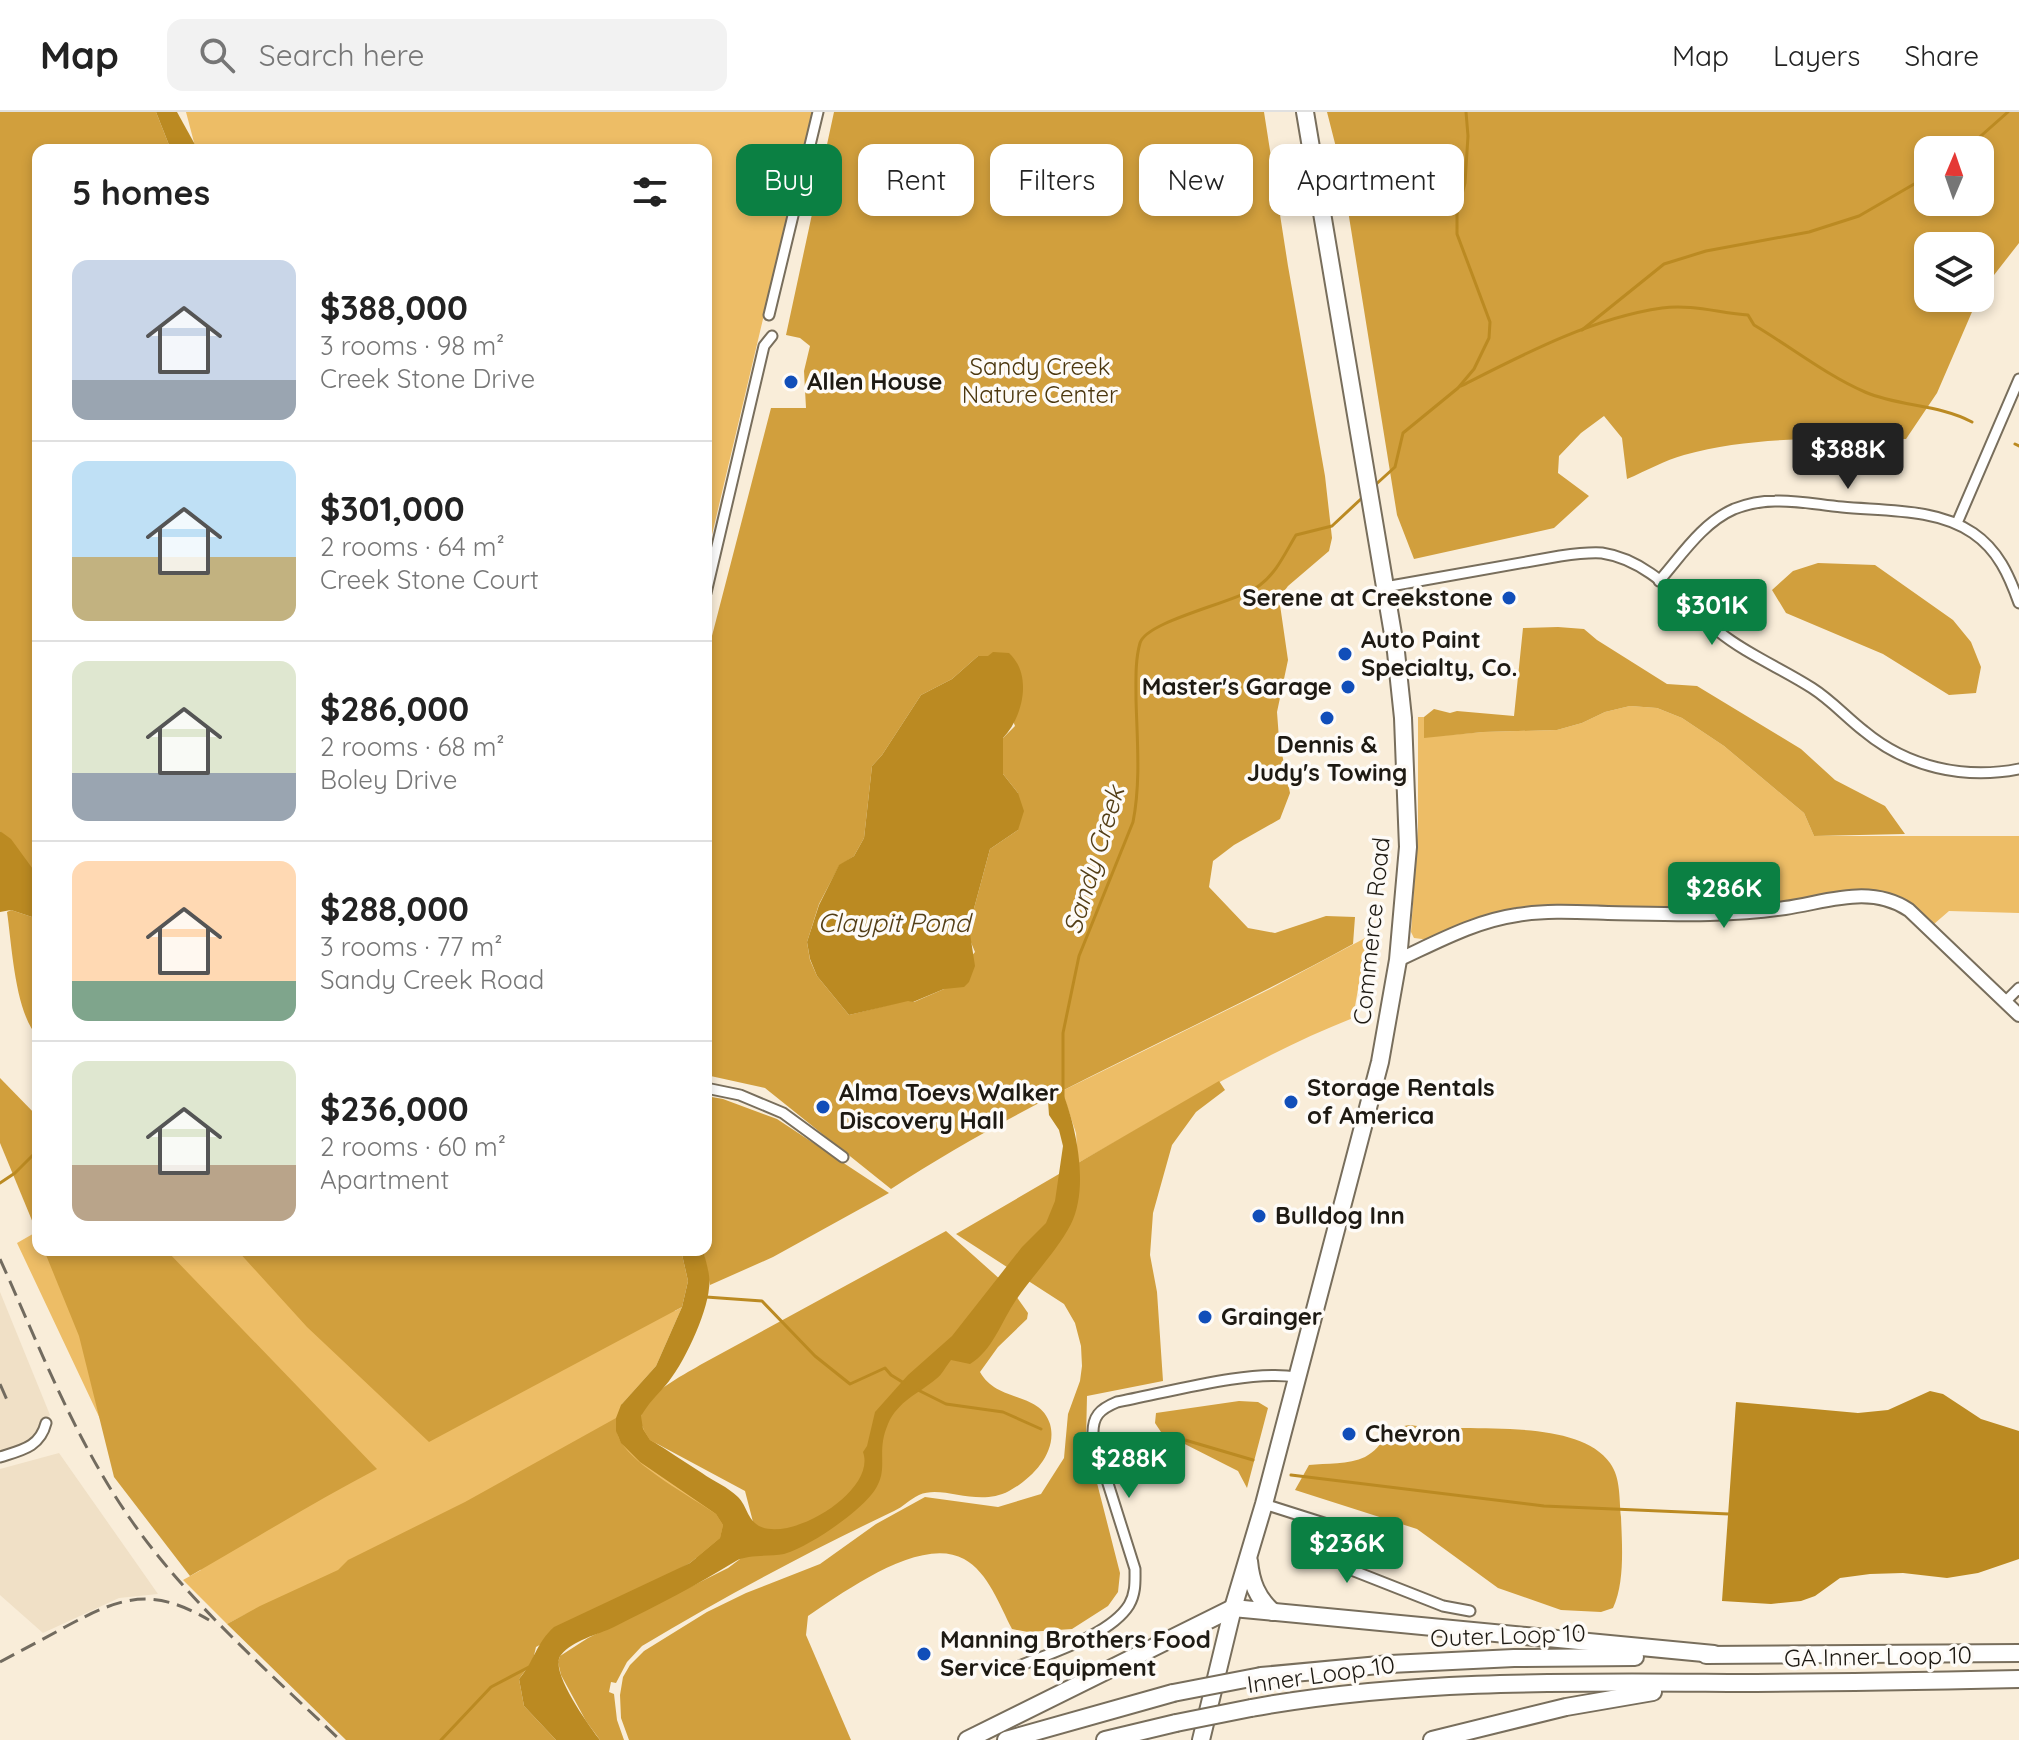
<!DOCTYPE html>
<meta charset="utf-8">
<style>
body{margin:0;font-family:Quicksand,sans-serif;background:#f2f2f2;color:#222;height:100vh;display:flex;flex-direction:column;font-size:30px;white-space:nowrap}
*{box-sizing:border-box;margin:0}
p{font-size:26px;color:#767676}
.icon{flex:none;width:44px;height:44px;fill:none;stroke:currentColor;stroke-width:2;stroke-linecap:round;stroke-linejoin:round}
.map{position:relative;flex:1;overflow:hidden}
.drawer{position:absolute;left:32px;top:32px;width:680px;height:1112px;display:flex;flex-direction:column;background:#fff;border-radius:16px;box-shadow:0 4px 12px #0003}
.drawer>*{flex:none}
.hud{position:absolute;left:736px;top:32px;width:760px;height:72px;display:flex;gap:16px}
.needle{width:52px;rotate:2deg}
.controls{position:absolute;left:1914px;top:24px;display:grid;gap:16px}
.controls a{display:grid;place-items:center;width:80px;height:80px;border-radius:16px;background:#fff;box-shadow:0 4px 12px #0003;font-size:40px}
.price{position:absolute;translate:-50% -68px;padding:0 18px;border-radius:8px;background:#0b8043;color:#fff;font-size:26px;line-height:52px;filter:drop-shadow(0 2px 4px #0008)}
.price::after{content:'';position:absolute;left:50%;top:48px;width:24px;height:18px;margin-left:-12px;background:inherit;clip-path:polygon(0 0,100% 0,50% 100%)}
.price.active{background:#222;color:#fff}
ul{padding:0;list-style:none}
li{display:flex;align-items:center;gap:24px;height:200px;padding:0 40px}
li+li{border-top:2px solid #e0e0e0}
li span{display:grid;place-items:center;flex:none;width:224px;height:160px;border-radius:16px;color:#555}
li>.icon{margin-inline-start:auto}
span .icon{width:96px;height:96px;fill:#fffc;stroke-width:1}
li b{font-size:34px}
h2{display:flex;justify-content:space-between;align-items:center;height:96px;padding:0 40px;font-size:34px}
.chip{padding:0 28px;border-radius:16px;background:#fff;box-shadow:0 4px 12px #0003;font-size:28px;line-height:72px}
.chip.active{background:#0b8043;color:#fff}
header{display:flex;align-items:center;gap:48px;box-sizing:border-box;height:112px;padding:0 40px;background:#fff;border-bottom:2px solid #e0e0e0}
header strong{font-size:38px}
nav{display:flex;gap:44px;margin-inline-start:auto;font-size:28px}
.search{width:560px;height:72px;background:#f2f2f2;display:flex;align-items:center;gap:20px;box-sizing:border-box;padding:0 28px;border-radius:16px;color:#767676;font-size:30px}
.map>svg:first-child{display:block}
</style>
<header>
<strong>Map</strong>
<div class="search"><svg class="icon" aria-label="search" viewBox="0 0 24 24"><circle cx="10" cy="10" r="6"/><path d="M15 15l6 6"/></svg>Search here</div>
<nav><a>Map</a><a>Layers</a><a>Share</a></nav>
</header>
<div class="map">
<svg width="2019" height="1628" viewBox="0 0 2019 1628">
<rect width="100%" height="100%" fill="#f9edd9"/>
<!-- built -->
<g fill="#f0e0c6">
<path d="M0,1180l50,123 -24,31 -26,8z"/>
<path d="M59,1341l99,141 -39,4 -76,35 -43,-38v-126z"/>
</g>
<!-- green -->
<g fill="#edbd66">
<path d="M186,0h626l-106,448v-410h-510z"/>
<path d="M1630,594l27,2 25,10 42,28 80,67 10,23h205v77l-70,-2 -15,13 -35,-26 -22,-7h-15l-68,11 -64,6 -154,-1 -146,33 -16,-2 -3,-6 7,-105v-110h6l1,20 58,-5 74,-2 25,-7 23,-11z"/>
<path d="M1367,825l-14,81c-97,38 -184,94 -275,145l-2,-30 -14,-42 208,-102z"/>
<path d="M38,1119v19h345l292,61 7,-4 -26,59 -34,38 118,135 -4,14 -490,61 -19,10 -44,-44 18,-10 -82,-111 -102,-216z"/>
</g>
<!-- forest -->
<g fill="#d19f3d" fill-rule="evenodd">
<path d="M0,0h156l15,38h-133v726l-8,-5v-5l-30,-35z"/>
<path d="M834,0h430l24,154 37,210 7,62 -3,13 -41,35 -9,12 9,62 -11,52 2,27 11,54 -10,26 -46,26 -21,16 -4,26 39,41 27,5 51,-17 29,1 -2,27c-152,84 -316,149 -462,245l-126,-101 -59,-13v-416l65,-251h35l-2,-37 6,-25 -10,-8 -14,-3zM978,544h10l27,70 -12,12v36l15,19v37l-28,19 -21,78 1,13 5,12 -31,37 -30,13 -6,-2 -59,15 -32,-39 -7,-16 -3,-18 12,-38 20,-38 15,-10 10,-18 8,-72 10,-11 39,-60 31,-16z"/>
<path d="M1327,0h692v131l-39,50v-47h-52v52h50l-41,95 -31,46c-74,0 -150,-4 -222,16 -19,5 -38,16 -57,24l-5,-41 -18,-22 -23,17 -22,23 -1,17 31,23 -35,32 -140,31 -17,-44 -56,-348zM1928,38h52v52h-52z"/>
<path d="M1818,451l57,2 78,55 18,22 10,25 -5,26 -27,2 -66,-41 -97,-41 -14,-23 21,-19z"/>
<path d="M1558,515l26,2 13,11 70,44 30,2 104,63 34,31 50,26 20,28 -91,2 -10,-23 -80,-67 -42,-28 -25,-10 -27,-2 -25,6 -23,11 -25,7 -74,2 -59,6v-21l10,-8 16,4 7,-2 57,5 9,-88z"/>
<path d="M11,798l27,9v118c-23,-24 -26,-91 -31,-125z"/>
<path d="M0,966l38,39v118l-38,-92z"/>
<path d="M1219,969l6,9 -29,22 -24,33 -19,68 -3,42 7,37 6,89 -76,15 -1,44 34,133 -2,19 -10,14 -36,23 -44,3 -16,-3c-12,-23 -24,-57 -48,-70 -43,-24 -120,33 -156,57l-2,19 45,105h-222l-8,-22 -1,-23 3,-18 7,-12 14,-14 63,-39 39,-19 74,-29 56,-40 49,-27 73,10 43,-13 23,-36 4,-44 12,-33 2,-15 -1,-20 -6,-23 -11,-19 -108,-70z"/>
<path d="M706,984l17,3 54,20 112,74 -116,64 -63,28 -7,-35h3z"/>
<path d="M946,1119l65,58 17,24 -1,6 -29,28 -18,25c17,31 60,19 70,52 8,28 -18,55 -41,67 -32,17 -66,-7 -90,4 -9,4 -16,12 -25,16 -86,41 -171,86 -252,135l-15,16 -11,21 -5,-1 -2,10 5,2 3,26 7,20h-24l-14,-19 -25,-46 -3,-13 2,-6 28,-18 140,-70 31,-23 -14,-54 -95,-51c-4,-7 -11,-15 -9,-24 5,-23 41,-40 59,-51z"/>
<path d="M44,1138h122l211,219c-63,33 -124,71 -187,107l-76,-99 -35,-141z"/>
<path d="M237,1138h173l15,4 13,-4h243l7,31 -6,26 -253,135 -122,-115z"/>
<path d="M1239,1289l19,1 10,6 -21,80 -9,-17 -77,-39 -6,-9 1,-10z"/>
<path d="M616,1306c0,8 0,16 5,24 14,24 70,55 95,72l7,11 -3,13 -30,25 -154,84 -3,13 -14,19 5,27 32,34h-210l-119,-116 33,-18 78,-36 10,-10 117,-58z"/>
<path d="M1410,1313c51,9 166,-10 200,38 11,15 9,36 11,54 1,28 4,65 -8,91l-12,4 -40,-2 -63,-22 -81,-59 -122,-39 14,-25c17,-2 40,0 56,-8 21,-11 18,-29 45,-32z"/>
</g>
<!-- water -->
<g fill="#bb8a22">
<path d="M156,0h21l21,38h-27z"/>
<path d="M993,540l16,1c24,22 14,64 -6,85v36l15,19 6,18 -6,19 -28,19 -21,78 6,39 -6,16 -5,5 -20,2 -31,13 -5,-1 -59,14 -32,-39 -7,-17 -3,-17 12,-37 20,-40 15,-9 10,-18 8,-72 10,-11 39,-60 31,-16 26,-23h10z"/>
<path d="M0,719l11,8 27,37v43l-27,-9 -11,2z"/>
<path d="M1062,979c15,37 27,97 9,133 -14,27 -38,51 -55,76 -15,22 -23,50 -46,64l-19,-4c-5,6 -9,15 -15,19 -18,15 -38,22 -48,45 -16,37 11,50 -32,86 -17,15 -51,38 -72,44 -14,3 -36,0 -48,7 -39,24 -80,45 -122,66 -17,8 -41,13 -53,28 -13,15 29,72 39,85h-44l-32,-34 -5,-27c15,-17 17,-36 35,-52l136,-64 30,-25 3,-13 -7,-11 -76,-52 -19,-19 -5,-12v-13l5,-13 35,-39 26,-59 6,-26 -7,-31h22c3,12 8,26 6,38 -2,26 -26,78 -44,98 -9,10 -17,18 -24,30l2,13 7,11c18,10 34,22 52,33 11,8 26,14 36,24 9,9 9,22 21,29 32,17 118,-35 104,-74l4,-6 8,-34 33,-37 44,-39 70,-89 24,-24 9,-22 8,-55 -4,-16 -10,-15 -1,-14z"/>
<path d="M1930,1279l13,3 38,25 38,12v128l-41,14 -31,5 -44,-5 -33,1 -30,4 -25,18 -14,5 -30,3 -49,-3 14,-199 122,11 30,-3z"/>
</g>
<g fill="none" stroke-linecap="round" stroke-linejoin="round">
<!-- stream -->
<g stroke="#bb8a22" stroke-width="3">
<path d="M1965,38l43,-38"/>
<path d="M1582,218l82,-66 42,-13 103,-19 50,-16 69,-40"/>
<path d="M1461,274c63,-32 131,-68 201,-78 29,-4 58,5 86,7l6,10c37,22 72,50 111,67 35,15 73,12 107,30"/>
<path d="M2015,332l4,2"/>
<path d="M1373,375l22,-20 8,-34 55,-45 16,-19 15,-31 1,-16 -33,-88v-20l8,-31 3,-47 -2,-24"/>
<path d="M1063,986v-65l16,-77 54,-134c8,-40 4,-83 3,-123 0,-19 -1,-38 4,-56 7,-23 99,-41 120,-58 17,-13 25,-32 36,-50l36,-9 30,-28"/>
<path d="M0,1071l15,-10 23,-23"/>
<path d="M706,1185l56,4 53,55 35,28 35,-16 6,7 13,8"/>
<path d="M918,1278l28,14 57,8 38,17"/>
<path d="M1100,1324l85,4 68,20"/>
<path d="M1291,1363l253,31 185,8"/>
<path d="M441,1628l50,-53 38,-20"/>
</g>
<defs>
<g id="street">
<path d="M769,203l49,-203"/>
<path d="M1957,411l62,-144"/>
<path d="M1659,469c22,-25 43,-58 75,-72 13,-5 27,-8 41,-8 22,-1 45,4 67,6 42,4 95,1 131,26 25,17 36,42 46,70"/>
<path d="M1385,475l175,-31c14,-2 28,-4 42,-3 48,7 81,50 116,78 28,23 63,37 94,57 19,12 34,29 52,43 43,36 100,49 155,38"/>
<path d="M706,481l58,-247 8,-10"/>
<path d="M2005,890l14,-14"/>
<path d="M706,976l34,7 43,18 60,44"/>
<path d="M0,1345c22,-7 40,-10 46,-34"/>
<path d="M1264,1392l82,26 4,6 -3,28 7,7 89,35 27,5"/>
<path d="M1010,1558c35,-16 99,-33 119,-65 7,-12 6,-24 6,-36l-42,-133c-1,-20 7,-27 24,-34 49,-9 133,-33 179,-25"/>
</g>
<path id="secondary" d="M1398,848c39,-18 77,-39 119,-45 30,-5 61,-3 91,-2 59,1 119,4 177,-5 42,-6 85,-24 124,2l110,105"/>
<g id="highway">
<path d="M1249,1449c2,21 8,37 24,51"/>
<path d="M1706,1543l313,-2"/>
<path d="M1261,1564l129,-12 124,-6 121,-1"/>
<path d="M1251,1596c160,-29 321,-26 483,-25 95,0 190,-2 285,-4"/>
<path d="M967,1628l266,-132 481,46"/>
<path d="M1006,1628l167,-47"/>
<path d="M1105,1628l71,-17"/>
<path d="M1201,1628l32,-132 31,-104 116,-442 18,-102 10,-113 -5,-129 -7,-66 -91,-540"/>
<path d="M1432,1628l134,-33 87,-15"/>
</g>
</defs>
<!-- street casing -->
<use href="#street" stroke="#786e5c" stroke-width="13"/>
<!-- secondary casing -->
<use href="#secondary" stroke="#786e5c" stroke-width="16"/>
<!-- highway casing -->
<use href="#highway" stroke="#786e5c" stroke-width="20"/>
<!-- street -->
<use href="#street" stroke="#fff" stroke-width="9"/>
<!-- secondary -->
<use href="#secondary" stroke="#fff" stroke-width="12"/>
<!-- highway -->
<use href="#highway" stroke="#fff" stroke-width="16"/>
<!-- rail -->
<g stroke="#726b5f" stroke-width="3" stroke-dasharray="16 8" stroke-linecap="butt">
<path d="M0,1147c40,89 75,181 131,261 58,83 137,151 209,220"/>
<path d="M0,1272l7,16"/>
<path d="M0,1550c22,-12 44,-23 65,-35 56,-30 86,-41 144,-7"/>
</g>
<defs>
<g id="highway-bridge">
<path d="M1173,1581l88,-17"/>
<path d="M1176,1611l75,-15"/>
</g>
</defs>
<!-- highway-bridge casing -->
<use href="#highway-bridge" stroke="#786e5c" stroke-width="20" stroke-linecap="butt"/>
<!-- highway-bridge -->
<use href="#highway-bridge" stroke="#fff" stroke-width="16"/>
</g>
<!-- markers -->
<g fill="#114eb9" stroke="#fefbf7" stroke-width="3">
<circle cx="791" cy="270" r="8"/>
<circle cx="1509" cy="486" r="8"/>
<circle cx="1345" cy="542" r="8"/>
<circle cx="1348" cy="575" r="8"/>
<circle cx="1327" cy="606" r="8"/>
<circle cx="1291" cy="990" r="8"/>
<circle cx="823" cy="995" r="8"/>
<circle cx="1259" cy="1104" r="8"/>
<circle cx="1205" cy="1205" r="8"/>
<circle cx="1349" cy="1322" r="8"/>
<circle cx="924" cy="1542" r="8"/>
</g>
<g text-anchor="middle" stroke-width="7" stroke-linejoin="round" paint-order="stroke">
<!-- park labels -->
<g font-size="24" fill="#4b370e" stroke="#fefbf7">
<text x="1040" y="263">Sandy Creek<tspan x="1040" dy="28">Nature Center</tspan></text>
</g>
<!-- poi labels -->
<g font-size="24" font-weight="bold" fill="#1e1a13" stroke="#fefbf7" text-anchor="start">
<text x="807" y="278">Allen House</text>
<text x="1493" y="494" text-anchor="end">Serene at Creekstone</text>
<text x="1361" y="536">Auto Paint<tspan x="1361" dy="28">Specialty, Co.</tspan></text>
<text x="1332" y="583" text-anchor="end">Master's Garage</text>
<text x="1327" y="641" text-anchor="middle">Dennis &amp;<tspan x="1327" dy="28">Judy's Towing</tspan></text>
<text x="1307" y="984">Storage Rentals<tspan x="1307" dy="28">of America</tspan></text>
<text x="839" y="989">Alma Toevs Walker<tspan x="839" dy="28">Discovery Hall</tspan></text>
<text x="1275" y="1112">Bulldog Inn</text>
<text x="1221" y="1213">Grainger</text>
<text x="1365" y="1330">Chevron</text>
<text x="940" y="1536">Manning Brothers Food<tspan x="940" dy="28">Service Equipment</tspan></text>
</g>
<!-- street labels -->
<g font-size="24" fill="#1e1a13" stroke="#fefbf7">
<text transform="translate(1372 819) rotate(-84)" y="8">Commerce Road</text>
<text transform="translate(1508 1524) rotate(-2)" y="8">Outer Loop 10</text>
<text transform="translate(1878 1545) rotate(-1)" y="8">GA Inner Loop 10</text>
<text transform="translate(1321 1563) rotate(-8)" y="8">Inner Loop 10</text>
</g>
<!-- water labels -->
<g font-size="26" font-style="italic" fill="#533e16" stroke="#fefbf7">
<text transform="translate(1094 748) rotate(-73)" y="9">Sandy Creek</text>
<text x="894" y="820">Claypit Pond</text>
</g>
</g>
</svg>
<div class="controls">
<a><svg class="needle" viewBox="-14 -14 28 28"><path d="M0-13l5 13h-10z" fill="#e53935"/><path d="M0 13l5-13h-10z" fill="#767676"/></svg></a>
<a><svg class="icon" aria-label="layers" viewBox="0 0 24 24"><path d="M12 4l9 5-9 5-9-5zM3 14l9 5 9-5"/></svg></a>
</div>
<b class="price active" style="left:1848px;top:379px">$388K</b>
<b class="price" style="left:1712px;top:535px">$301K</b>
<b class="price" style="left:1724px;top:818px">$286K</b>
<b class="price" style="left:1129px;top:1388px">$288K</b>
<b class="price" style="left:1347px;top:1473px">$236K</b>
<div class="hud">
<a class="chip active">Buy</a>
<a class="chip">Rent</a>
<a class="chip">Filters</a>
<a class="chip">New</a>
<a class="chip">Apartment</a>
</div>
<section class="drawer">
<h2>5 homes<svg class="icon" aria-label="filters" viewBox="0 0 24 24"><path d="M4 7h16M4 17h16"/><circle cx="9" cy="7" r="2"/><circle cx="15" cy="17" r="2"/></svg></h2>
<ul>
<li><span style="background:linear-gradient(#c9d6e8 75%,#9aa5b1 0)"><svg class="icon" aria-label="home" viewBox="0 0 24 24"><path d="M3 11l9-7 9 7M6 9v11h12V9"/></svg></span><div><b>$388,000</b><p>3 rooms · 98 m²</p><p>Creek Stone Drive</p></div></li>
<li><span style="background:linear-gradient(#bfe0f5 60%,#c2b280 0)"><svg class="icon" aria-label="home" viewBox="0 0 24 24"><path d="M3 11l9-7 9 7M6 9v11h12V9"/></svg></span><div><b>$301,000</b><p>2 rooms · 64 m²</p><p>Creek Stone Court</p></div></li>
<li><span style="background:linear-gradient(#dfe7d0 70%,#9aa5b1 0)"><svg class="icon" aria-label="home" viewBox="0 0 24 24"><path d="M3 11l9-7 9 7M6 9v11h12V9"/></svg></span><div><b>$286,000</b><p>2 rooms · 68 m²</p><p>Boley Drive</p></div></li>
<li><span style="background:linear-gradient(#ffd9b3 75%,#7fa58c 0)"><svg class="icon" aria-label="home" viewBox="0 0 24 24"><path d="M3 11l9-7 9 7M6 9v11h12V9"/></svg></span><div><b>$288,000</b><p>3 rooms · 77 m²</p><p>Sandy Creek Road</p></div></li>
<li><span style="background:linear-gradient(#dfe7d0 65%,#b9a48a 0)"><svg class="icon" aria-label="home" viewBox="0 0 24 24"><path d="M3 11l9-7 9 7M6 9v11h12V9"/></svg></span><div><b>$236,000</b><p>2 rooms · 60 m²</p><p>Apartment</p></div></li>
</ul>
</section>
</div>
